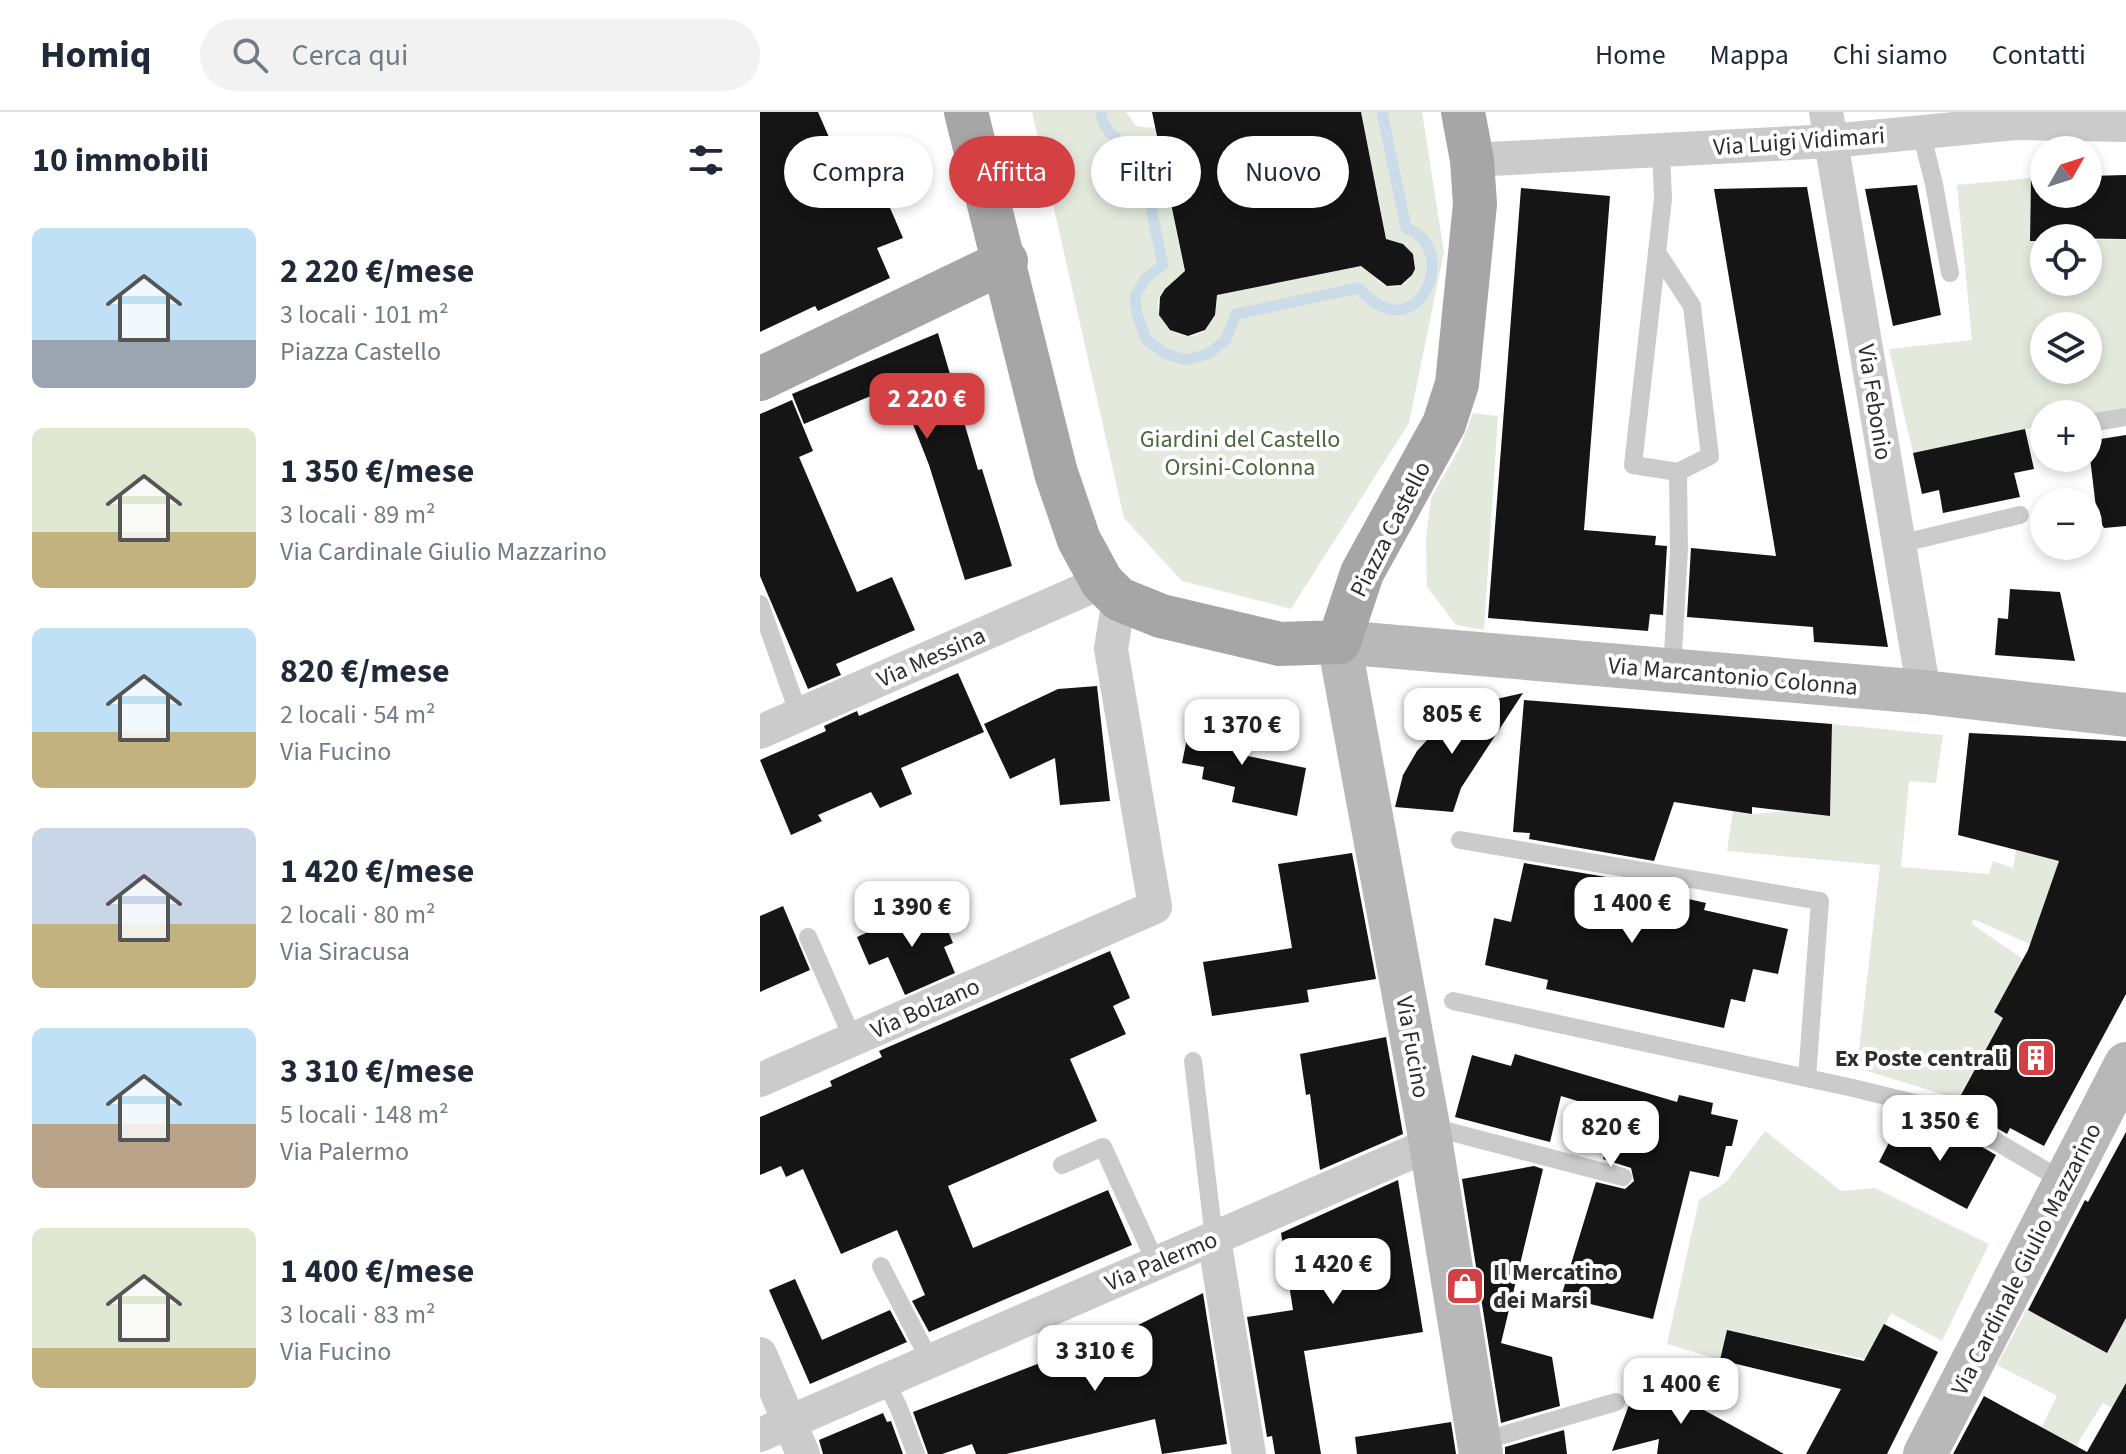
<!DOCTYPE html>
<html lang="it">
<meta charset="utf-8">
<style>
body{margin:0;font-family:"Source Sans 3",sans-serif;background:#f2f2f3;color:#1f2937;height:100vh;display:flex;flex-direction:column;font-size:30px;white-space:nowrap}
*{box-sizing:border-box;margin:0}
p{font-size:26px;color:#747a83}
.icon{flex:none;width:44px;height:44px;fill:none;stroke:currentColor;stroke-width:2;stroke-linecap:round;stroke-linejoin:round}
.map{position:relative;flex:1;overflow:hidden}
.sheet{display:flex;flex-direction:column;background:#fff;width:760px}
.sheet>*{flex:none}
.hud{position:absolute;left:24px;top:24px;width:760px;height:72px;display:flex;gap:16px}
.needle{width:52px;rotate:51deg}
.tools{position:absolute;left:1270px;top:24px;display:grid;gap:16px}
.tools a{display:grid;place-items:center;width:72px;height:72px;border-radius:50%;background:#fff;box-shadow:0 4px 12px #0003;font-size:40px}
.price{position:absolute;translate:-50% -68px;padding:0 18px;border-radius:16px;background:#fff;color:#222;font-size:26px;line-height:52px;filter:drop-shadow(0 2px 4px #0008)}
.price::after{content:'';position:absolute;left:50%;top:48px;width:24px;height:18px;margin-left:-12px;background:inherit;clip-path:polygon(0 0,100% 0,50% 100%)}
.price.on{background:#d44145;color:#fff}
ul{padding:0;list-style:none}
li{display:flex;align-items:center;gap:24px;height:200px;padding:0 32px}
li span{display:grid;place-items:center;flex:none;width:224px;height:160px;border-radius:12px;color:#555}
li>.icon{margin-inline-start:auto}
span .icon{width:96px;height:96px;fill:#fffc;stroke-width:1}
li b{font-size:34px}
h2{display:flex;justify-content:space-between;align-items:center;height:96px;padding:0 32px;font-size:34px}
.chip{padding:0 28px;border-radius:36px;background:#fff;box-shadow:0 4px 12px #0003;font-size:28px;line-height:72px}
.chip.on{background:#d44145;color:#fff}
header{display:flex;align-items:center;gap:48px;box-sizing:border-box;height:112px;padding:0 40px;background:#fff;border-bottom:2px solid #e0e1e3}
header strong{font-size:38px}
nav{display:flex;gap:44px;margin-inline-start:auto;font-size:28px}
.search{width:560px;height:72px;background:#f2f2f3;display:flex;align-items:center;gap:20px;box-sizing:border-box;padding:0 28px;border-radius:44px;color:#747a83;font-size:30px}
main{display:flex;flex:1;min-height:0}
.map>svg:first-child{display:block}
</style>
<header>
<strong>Homiq</strong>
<div class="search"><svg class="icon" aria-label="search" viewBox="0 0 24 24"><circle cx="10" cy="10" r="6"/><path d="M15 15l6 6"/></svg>Cerca qui</div>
<nav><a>Home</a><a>Mappa</a><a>Chi siamo</a><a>Contatti</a></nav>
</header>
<main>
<section class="sheet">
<h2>10 immobili<svg class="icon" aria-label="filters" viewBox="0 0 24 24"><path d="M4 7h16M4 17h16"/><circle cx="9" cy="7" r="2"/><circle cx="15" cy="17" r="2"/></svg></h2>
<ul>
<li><span style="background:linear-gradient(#bfe0f5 70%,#9aa5b1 0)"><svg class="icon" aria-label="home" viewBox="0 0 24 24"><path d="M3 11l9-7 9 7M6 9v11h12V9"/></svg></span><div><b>2 220 €/mese</b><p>3 locali · 101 m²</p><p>Piazza Castello</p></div></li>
<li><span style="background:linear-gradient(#dfe7d0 65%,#c2b280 0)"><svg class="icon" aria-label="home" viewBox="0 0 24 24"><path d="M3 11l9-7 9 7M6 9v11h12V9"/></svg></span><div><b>1 350 €/mese</b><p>3 locali · 89 m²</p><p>Via Cardinale Giulio Mazzarino</p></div></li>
<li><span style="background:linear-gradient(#bfe0f5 65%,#c2b280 0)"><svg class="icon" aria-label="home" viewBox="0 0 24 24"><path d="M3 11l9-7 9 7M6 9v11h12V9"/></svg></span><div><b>820 €/mese</b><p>2 locali · 54 m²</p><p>Via Fucino</p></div></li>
<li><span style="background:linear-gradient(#c9d6e8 60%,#c2b280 0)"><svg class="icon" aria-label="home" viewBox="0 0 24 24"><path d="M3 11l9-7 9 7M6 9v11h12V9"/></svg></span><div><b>1 420 €/mese</b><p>2 locali · 80 m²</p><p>Via Siracusa</p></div></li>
<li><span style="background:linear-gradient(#bfe0f5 60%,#b9a48a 0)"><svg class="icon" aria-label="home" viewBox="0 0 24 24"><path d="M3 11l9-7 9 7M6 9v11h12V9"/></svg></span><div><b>3 310 €/mese</b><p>5 locali · 148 m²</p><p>Via Palermo</p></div></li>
<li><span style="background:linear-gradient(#dfe7d0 75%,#c2b280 0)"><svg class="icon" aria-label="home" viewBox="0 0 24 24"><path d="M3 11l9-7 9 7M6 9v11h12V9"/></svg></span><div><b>1 400 €/mese</b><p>3 locali · 83 m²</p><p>Via Fucino</p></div></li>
</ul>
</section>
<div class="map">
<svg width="1366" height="1342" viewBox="0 0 1366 1342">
<rect width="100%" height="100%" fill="#fff"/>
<!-- green -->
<g fill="#e3eadd" fill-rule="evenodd">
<path d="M272,0h94l10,14 19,2 31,150c-77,23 28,108 29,17l154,-30c9,35 53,25 44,-11l-10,-10 -16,-2 -26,-130h61l22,140 -35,171 -118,186 -109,-28 -58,-63z"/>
<path d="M1271,66l-1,63h14v41h44v-42l38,-1v169l-38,8 -44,-2v11l-131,28 -24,-104 83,-9 -15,-155zM1284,214h44v44h-44z"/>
<path d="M713,301l25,3 -14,214 -28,-5 -29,-38 -1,-49 5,-40 28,-49z"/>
<path d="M1072,612l111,11 -7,48 -27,-2 -8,86 88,7 4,-13 20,7 3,-18 43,11 -29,83 -57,-25 -1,5 51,35 -29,53 9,6 -45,81 -101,-31 23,-203 -153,-14 6,-40 19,3 34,-3 44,5z"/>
<path d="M1005,1019l76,60 34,-3 114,56 -47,97 -51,-28 -26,46 -138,-29 -7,30 -53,-16 32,-144 27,-18z"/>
<path d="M1267,1197l80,44 19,-35v97l-23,-12 -32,51h-43l29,-58 -60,-31z"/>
</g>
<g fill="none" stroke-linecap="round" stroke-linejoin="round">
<!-- stream -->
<path stroke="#cbdbe8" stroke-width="11" d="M341,0c1,21 21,31 38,39l24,114 -17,13 -11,18 2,18 9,25 18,14 22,7 22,-6 18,-14 10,-26 122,-26c7,7 15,15 25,19 45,19 72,-61 23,-79l-24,-116"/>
</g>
<!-- building -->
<g fill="#151515">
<path d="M0,0h58l34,78 26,-10 25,58 -26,10 13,30 -72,33 -3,-5 -55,26z"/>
<path d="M392,0h209l25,127 17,5 10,10 2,15 -3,6 -11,10 -14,1 -26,-20 -144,29 -2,20 -10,15 -17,6 -18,-6 -11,-15 1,-18 5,-8 20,-18z"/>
<path d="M1366,63v64l-82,-1v3h-14l1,-63h13v16h44v-18z"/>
<path d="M1157,73l24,130 -48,11 -28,-137z"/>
<path d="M1047,75l81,460 -74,-5 -1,-15 -126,-10 4,-69 85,8 -62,-367z"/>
<path d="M761,76l89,8 -26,334 72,6 -1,9 12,1 -4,69 -13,-1 -2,17 -160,-13z"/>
<path d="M178,221l40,137 4,-1 30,97 -47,14 -36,-115 -20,-51 -12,5 -12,-29 -81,34 -12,-30z"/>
<path d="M32,288l21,51 -14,6 58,135 35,-15 23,53 -79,34 5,11 -33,14 -48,-113v-162z"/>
<path d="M1265,317l9,40 -20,4 6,24 -77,16 -4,-23 -17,4 -9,-41z"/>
<path d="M1366,323v91l-22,2 -7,-12 -9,-75z"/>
<path d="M1250,477l50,3 15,69 -80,-6 3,-37 10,1z"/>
<path d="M198,561l26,59 -83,36 11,26 -32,14 -9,-16 -53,23 4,6 -31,14 -31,-75 66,-29 -2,-5 33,-15 2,5z"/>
<path d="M337,574l13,115 -50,4 -5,-47 -45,21 -26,-55 74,-35z"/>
<path d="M763,581l-62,95 -8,24 -58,-5 8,-32 14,-24 31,-34 26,-13z"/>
<path d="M764,588l308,24 -2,92 -78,-9v7l-78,-12 -20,59 -125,-22 1,-6 -17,-1z"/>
<path d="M432,602l52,11 -6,29 68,14 -9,48 -65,-14 3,-15 -33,-8 2,-12 -22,-4z"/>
<path d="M1209,621l157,8v253l-82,152 -34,-18 -3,6 -51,-30 47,-86 -9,-6 34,-62 31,-89 -101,-26z"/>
<path d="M592,741l24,126 -69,11 2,12 -97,14 -9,-54 89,-14 -14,-84z"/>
<path d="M764,751l123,21 -2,5 61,14 -2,7 84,19 -10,45 -25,-5 -8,33 -14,-3 -7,29 -178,-39 2,-9 -63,-15 9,-47 17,4z"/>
<path d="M23,794l27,64 -50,22v-76z"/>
<path d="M178,795l15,36 -9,4 11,26 -50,22 -17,-38 -19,8 -12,-28 47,-21 2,5z"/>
<path d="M350,839l20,47 -17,8 13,28 -56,25 27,62 -149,65 25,62 135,-58 24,55 -203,87 -17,-31 13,-6 -28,-65 -56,24 -38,-85 -17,8 -5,-11 -21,9v-58l72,-31 -2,-5 52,-24 -3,-6z"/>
<path d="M626,925l17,97 -83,36 -10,-76 -4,1 -6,-41z"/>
<path d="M755,942l162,48 2,-7 34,8 -2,11 27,6 -6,26h-6l-7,31 -29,-6 -37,148 -92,-22 35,-115 29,7 9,-8 -3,-13 -28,-9 14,-46 -56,-17 -11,46 -95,-25 17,-62 39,11z"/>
<path d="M1184,1013l52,30 -29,54 -88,-47 18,-35 36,19z"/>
<path d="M1366,1020v186l-19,35 -79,-43 57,-110 3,2z"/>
<path d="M774,1054l9,3 -42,174 51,14 8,49 -59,17 -39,-244z"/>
<path d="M638,1068l25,152 -119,19 17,103h-46l-3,-18 -5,1 -20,-120 46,-7 -12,-77z"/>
<path d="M35,1167l27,61 68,-30 17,32 -97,42 -41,-94z"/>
<path d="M443,1181l24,151 -65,10 -7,-35 -149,35h-30l-4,-10 -30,10h-14l-15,-42 223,-86z"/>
<path d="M1124,1212l54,28 -51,102h-81l35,-65 -121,-29 7,-30 137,31z"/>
<path d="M880,1263l144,79h-127l2,-15 -47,12z"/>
<path d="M1366,1271v71h-173l31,-58 103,56z"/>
<path d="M123,1301l4,9 4,-1 12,33h-80l-4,-14z"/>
<path d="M691,1310l5,32h-99l-2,-17z"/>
<path d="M804,1318l3,24h-62v-7z"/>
</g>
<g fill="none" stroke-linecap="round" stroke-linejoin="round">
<!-- lane -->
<g stroke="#cbcbcb" stroke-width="18">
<path d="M1161,20l13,52 16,89"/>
<path d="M901,38l2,49 -30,266 45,7 1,78 -7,120"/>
<path d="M898,142l34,52 18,150 -32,16"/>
<path d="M1336,310l30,-5"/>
<path d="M1139,432l121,-29"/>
<path d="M0,492l39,111"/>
<path d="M700,728l360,61 -13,177"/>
<path d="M48,825l45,102"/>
<path d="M693,889l400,87 90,22 122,72"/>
<path d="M433,949l21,177"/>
<path d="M668,1014l195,51"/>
<path d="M302,1053l41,-18 53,116"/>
<path d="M121,1154l49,95"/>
<path d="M125,1269l13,25 18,48"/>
<path d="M719,1330l137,-40"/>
</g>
<!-- street -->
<g stroke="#cbcbcb" stroke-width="34">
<path d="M1066,0l98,580"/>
<path d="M712,48l359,-19 184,-18 111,2"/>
<path d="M0,620l342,-150"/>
<path d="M0,968l395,-173 -44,-258 8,-50"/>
<path d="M454,1126l35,216"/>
<path d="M0,1242l43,100"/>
<path d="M0,1323l671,-291"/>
</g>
<!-- secondary -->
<g stroke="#b8b8b8" stroke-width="44">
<path d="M721,1342l-53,-328 -89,-484 585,50 202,23"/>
<path d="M1165,1342l201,-390"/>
</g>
<!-- primary -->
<g stroke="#a6a6a6" stroke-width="44">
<path d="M206,0l90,361 23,67 23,42 17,17 42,17 119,28 59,-2 23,-69 82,-149 13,-40 18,-180 -3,-44 -9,-48"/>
<path d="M0,267l246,-118"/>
</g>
</g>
<!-- icons -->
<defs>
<symbol id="building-square" viewBox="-11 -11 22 22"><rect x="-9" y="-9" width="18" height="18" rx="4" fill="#d44145" stroke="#fff"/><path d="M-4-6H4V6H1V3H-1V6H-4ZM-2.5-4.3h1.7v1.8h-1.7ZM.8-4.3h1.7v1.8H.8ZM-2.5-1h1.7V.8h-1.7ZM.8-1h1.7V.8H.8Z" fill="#fff"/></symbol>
<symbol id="shop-square" viewBox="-11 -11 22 22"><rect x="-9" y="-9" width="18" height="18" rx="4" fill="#d44145" stroke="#fff"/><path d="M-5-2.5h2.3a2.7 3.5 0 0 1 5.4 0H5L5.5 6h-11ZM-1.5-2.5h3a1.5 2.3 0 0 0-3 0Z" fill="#fff"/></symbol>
</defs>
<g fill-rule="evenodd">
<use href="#building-square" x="1254" y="924" width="44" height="44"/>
<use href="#shop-square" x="683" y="1152" width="44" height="44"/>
</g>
<g text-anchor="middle" stroke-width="8" stroke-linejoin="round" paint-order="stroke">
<!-- street labels -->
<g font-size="24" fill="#2e2e2e" stroke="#fff">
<text transform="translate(1039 29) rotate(-4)" y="8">Via Luigi Vidimari</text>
<text transform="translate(1115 290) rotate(81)" y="8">Via Febonio</text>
<text transform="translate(630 417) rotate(-63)" y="8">Piazza Castello</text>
<text transform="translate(171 545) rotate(-24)" y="8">Via Messina</text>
<text transform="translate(973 564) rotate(5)" y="8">Via Marcantonio Colonna</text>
<text transform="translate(165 896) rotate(-24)" y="8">Via Bolzano</text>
<text transform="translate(653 935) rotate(80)" y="8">Via Fucino</text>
<text transform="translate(1266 1147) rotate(-63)" y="8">Via Cardinale Giulio Mazzarino</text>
<text transform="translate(401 1149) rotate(-23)" y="8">Via Palermo</text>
</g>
<!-- park labels -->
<g font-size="24" fill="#4f653f" stroke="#fff">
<text x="480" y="335">Giardini del Castello<tspan x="480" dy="28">Orsini-Colonna</tspan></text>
</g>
<!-- poi labels -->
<g font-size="24" font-weight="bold" fill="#2e2e2e" stroke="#fff" text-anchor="end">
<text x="1248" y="954">Ex Poste centrali</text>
<text x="733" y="1168" text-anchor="start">Il Mercatino<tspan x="733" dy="28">dei Marsi</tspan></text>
</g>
</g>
</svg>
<div class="tools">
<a><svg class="needle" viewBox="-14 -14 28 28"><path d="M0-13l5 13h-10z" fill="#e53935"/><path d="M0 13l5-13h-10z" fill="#747a83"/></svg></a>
<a><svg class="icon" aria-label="locate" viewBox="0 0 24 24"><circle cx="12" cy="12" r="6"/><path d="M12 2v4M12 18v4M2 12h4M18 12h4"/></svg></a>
<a><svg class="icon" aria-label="layers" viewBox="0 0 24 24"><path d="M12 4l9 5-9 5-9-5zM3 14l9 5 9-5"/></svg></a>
<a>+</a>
<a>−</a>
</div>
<b class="price on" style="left:167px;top:329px">2 220 €</b>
<b class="price" style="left:692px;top:644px">805 €</b>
<b class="price" style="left:482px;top:655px">1 370 €</b>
<b class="price" style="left:872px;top:833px">1 400 €</b>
<b class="price" style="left:152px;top:837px">1 390 €</b>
<b class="price" style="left:1180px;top:1051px">1 350 €</b>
<b class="price" style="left:851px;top:1057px">820 €</b>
<b class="price" style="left:573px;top:1194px">1 420 €</b>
<b class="price" style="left:335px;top:1281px">3 310 €</b>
<b class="price" style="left:921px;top:1314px">1 400 €</b>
<div class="hud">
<a class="chip">Compra</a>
<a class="chip on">Affitta</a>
<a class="chip">Filtri</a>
<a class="chip">Nuovo</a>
</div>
</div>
</main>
